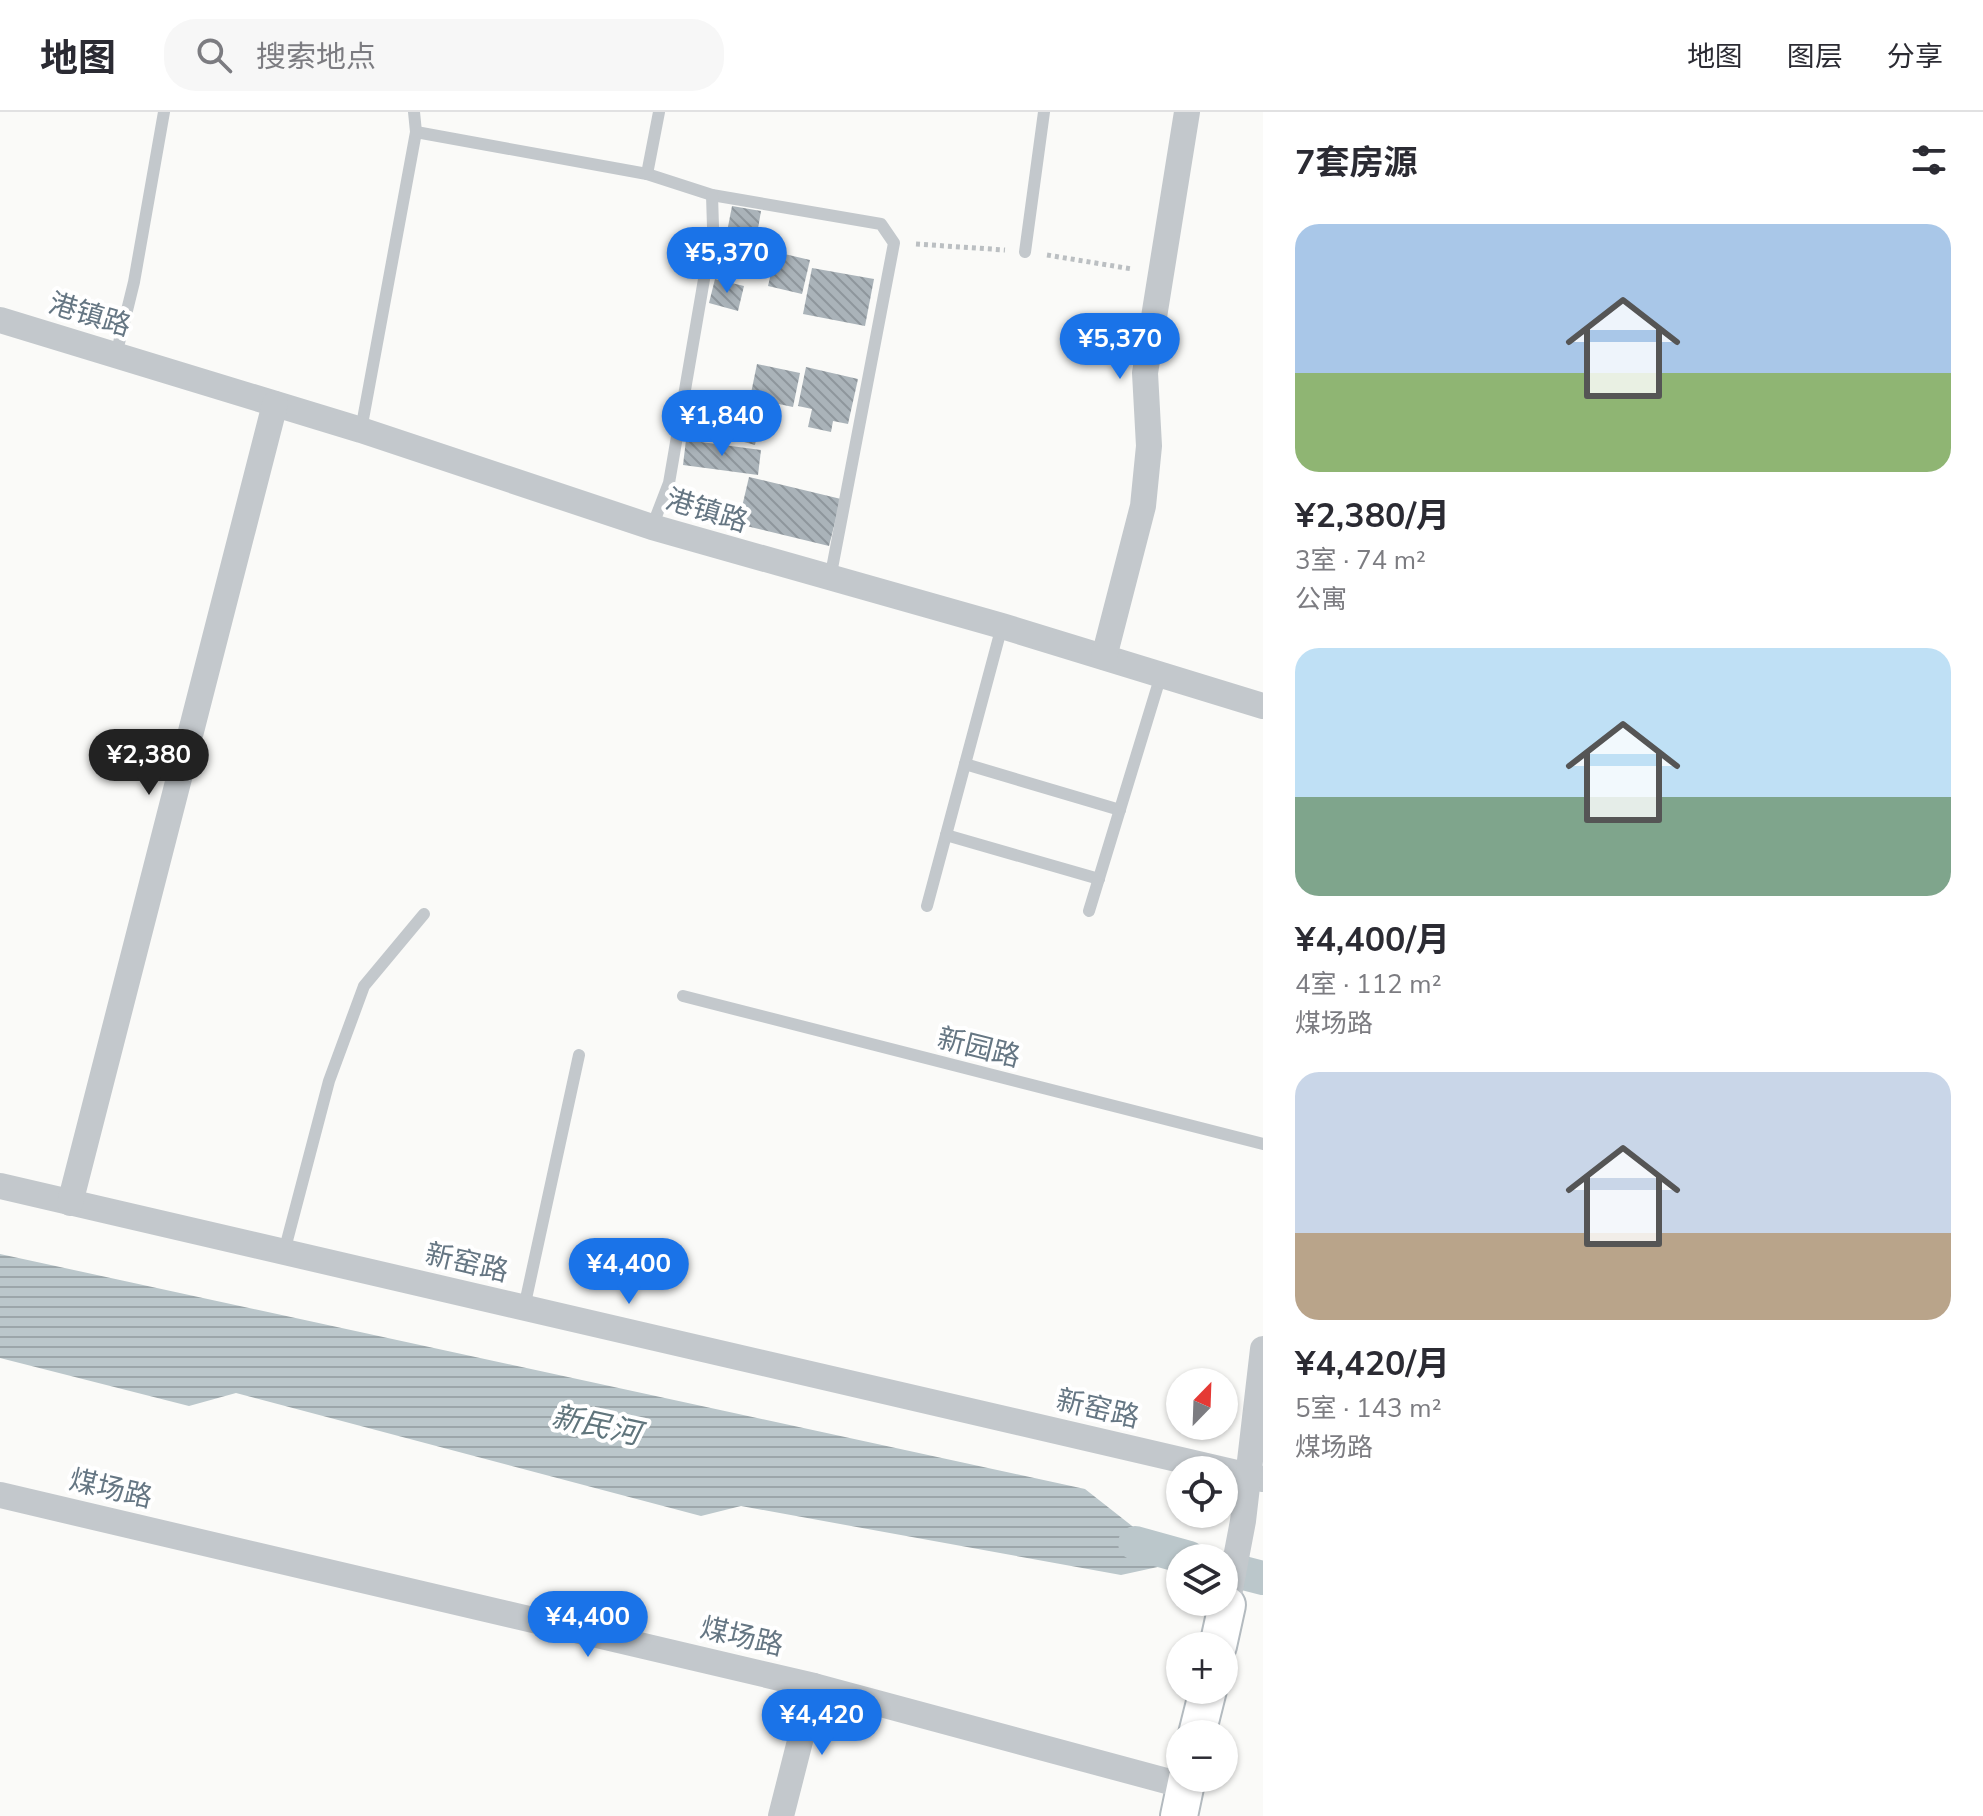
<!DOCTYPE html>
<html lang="zh">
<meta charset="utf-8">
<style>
body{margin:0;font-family:"Nunito Sans","Noto Sans SC",sans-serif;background:#f7f7f7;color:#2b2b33;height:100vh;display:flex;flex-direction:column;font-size:30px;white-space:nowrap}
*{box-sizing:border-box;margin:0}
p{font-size:26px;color:#7c7c81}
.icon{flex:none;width:44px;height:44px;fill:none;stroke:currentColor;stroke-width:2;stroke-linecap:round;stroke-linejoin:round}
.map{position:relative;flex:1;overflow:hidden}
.side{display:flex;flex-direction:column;background:#fff;width:720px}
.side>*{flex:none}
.needle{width:52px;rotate:23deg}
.fabs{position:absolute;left:1166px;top:1256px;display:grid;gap:16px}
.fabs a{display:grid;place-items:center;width:72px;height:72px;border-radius:50%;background:#fff;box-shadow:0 2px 6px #0004;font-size:40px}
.price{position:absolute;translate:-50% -68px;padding:0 18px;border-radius:28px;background:#1a73e8;color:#fff;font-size:26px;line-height:52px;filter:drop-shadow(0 2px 4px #0008)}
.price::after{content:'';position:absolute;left:50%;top:48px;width:24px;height:18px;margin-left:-12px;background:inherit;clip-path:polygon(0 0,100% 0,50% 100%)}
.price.current{background:#222;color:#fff}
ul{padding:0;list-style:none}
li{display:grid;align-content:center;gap:16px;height:424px;padding:0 32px}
li span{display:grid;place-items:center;height:248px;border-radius:24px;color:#555}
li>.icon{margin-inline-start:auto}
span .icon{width:144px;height:144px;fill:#fffc;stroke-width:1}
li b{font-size:34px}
h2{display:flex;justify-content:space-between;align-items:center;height:96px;padding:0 32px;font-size:34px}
header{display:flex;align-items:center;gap:48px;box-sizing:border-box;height:112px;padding:0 40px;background:#fff;border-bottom:2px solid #e1e1e2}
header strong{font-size:38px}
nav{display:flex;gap:44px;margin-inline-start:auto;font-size:28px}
.search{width:560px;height:72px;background:#f7f7f7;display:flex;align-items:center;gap:20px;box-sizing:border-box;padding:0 28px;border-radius:32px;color:#7c7c81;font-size:30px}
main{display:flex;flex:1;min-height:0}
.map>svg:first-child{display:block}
</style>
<header>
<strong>地图</strong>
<div class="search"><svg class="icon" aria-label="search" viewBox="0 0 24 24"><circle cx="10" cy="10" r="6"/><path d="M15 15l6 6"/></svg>搜索地点</div>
<nav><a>地图</a><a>图层</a><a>分享</a></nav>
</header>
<main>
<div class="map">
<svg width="1263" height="1704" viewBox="0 0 1263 1704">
<defs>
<pattern id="water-rules" width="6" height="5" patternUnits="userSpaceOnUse" patternTransform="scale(2)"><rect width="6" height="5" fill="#bbc7cb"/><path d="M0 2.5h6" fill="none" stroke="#9ca6aa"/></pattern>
<pattern id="building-back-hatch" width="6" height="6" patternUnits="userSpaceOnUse" patternTransform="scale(2)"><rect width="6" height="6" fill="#aab3b9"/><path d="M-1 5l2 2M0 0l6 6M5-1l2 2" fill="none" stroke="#8e969c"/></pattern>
</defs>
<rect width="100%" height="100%" fill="#fafaf8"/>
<!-- water -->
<path fill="url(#water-rules)" d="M0,1142l1085,235 56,44 40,13 -5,17 -55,12 -380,-69 -40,10 -465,-123 -47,13 -189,-48z"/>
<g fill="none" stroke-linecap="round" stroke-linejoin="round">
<!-- canal -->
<g stroke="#bbc7cb" stroke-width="34">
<path d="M1135,1431l54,15"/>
<path d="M1224,1456l39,10"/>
</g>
</g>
<!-- building -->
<g fill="url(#building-back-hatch)">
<path d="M732,94l29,5 -9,53 -30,-6z"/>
<path d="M776,140l34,8 -8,34 -34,-8z"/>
<path d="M812,156l62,11 -9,47 -62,-12z"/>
<path d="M715,167l29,7 -6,25 -29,-8z"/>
<path d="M757,252l43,9 -7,34 -43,-9z"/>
<path d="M806,255l52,12 -10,45 -15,-3 -2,11 -23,-5 4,-18 -14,-3z"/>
<path d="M739,304l21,5 -5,24 -22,-6z"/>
<path d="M686,328l75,10 -3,25 -75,-10z"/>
<path d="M749,365l92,22 -12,47 -91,-22z"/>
</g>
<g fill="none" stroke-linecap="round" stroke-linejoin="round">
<defs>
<g id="secondary">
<path d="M1218,1534l9,-41"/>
<path d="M1197,1622l11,-44"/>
<path d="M1179,1704l8,-38"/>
</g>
</defs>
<!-- secondary casing -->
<use href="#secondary" stroke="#b3babf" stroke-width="40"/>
<!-- path -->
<g stroke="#bbbfc2" stroke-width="5" stroke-dasharray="4 4" stroke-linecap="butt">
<path d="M916,132l89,6"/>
<path d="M1047,143l85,14"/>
</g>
<!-- lane -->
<g stroke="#c3c8cc" stroke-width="12">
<path d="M416,20l231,42 65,21 169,29 13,19 -64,336"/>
<path d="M647,62l12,-62"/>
<path d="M1025,140l19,-140"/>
<path d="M116,243l18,-73 30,-170"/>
<path d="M361,318l55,-298 -2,-20"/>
<path d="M652,415l17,-44 44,-256 -1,-32"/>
<path d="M965,652l155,46"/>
<path d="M946,723l153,44"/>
<path d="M927,794l75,-280"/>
<path d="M1089,799l72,-236"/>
<path d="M683,884l580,148"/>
<path d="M284,1140l45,-171 35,-95 60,-72"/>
<path d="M524,1196l55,-253"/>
</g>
<!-- street -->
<g stroke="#c3c8cc" stroke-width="26">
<path d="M0,208l361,110 291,97 350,99 261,80"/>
<path d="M1104,545l39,-151 6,-60 -4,-73 42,-261"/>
<path d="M0,1074l1263,293"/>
<path d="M70,1091l205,-799"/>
<path d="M0,1383l814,191 371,100"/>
<path d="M1227,1493l16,-84 20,-172"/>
<path d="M781,1704l33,-130"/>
</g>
<!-- secondary -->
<use href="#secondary" stroke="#fff" stroke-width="36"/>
</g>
<g text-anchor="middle" stroke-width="8" stroke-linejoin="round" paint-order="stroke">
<!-- street labels -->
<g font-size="28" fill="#657683" stroke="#fff">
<text transform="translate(90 202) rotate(17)" y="10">港镇路</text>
<text transform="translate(707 398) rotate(17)" y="10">港镇路</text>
<text transform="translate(979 935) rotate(14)" y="10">新园路</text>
<text transform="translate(467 1150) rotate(13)" y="10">新窑路</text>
<text transform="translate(1098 1296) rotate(13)" y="10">新窑路</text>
<text transform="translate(111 1376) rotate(13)" y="10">煤场路</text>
<text transform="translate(742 1524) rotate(13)" y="10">煤场路</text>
</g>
<!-- water labels -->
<g font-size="30" font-style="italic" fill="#60757c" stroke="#fff">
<text transform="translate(596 1313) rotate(12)" y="10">新民河</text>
</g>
</g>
</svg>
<div class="fabs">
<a><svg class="needle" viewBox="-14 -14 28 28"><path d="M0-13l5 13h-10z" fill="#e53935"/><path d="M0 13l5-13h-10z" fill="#7c7c81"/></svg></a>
<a><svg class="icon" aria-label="locate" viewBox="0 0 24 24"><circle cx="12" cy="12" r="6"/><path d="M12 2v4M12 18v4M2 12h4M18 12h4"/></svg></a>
<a><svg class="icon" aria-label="layers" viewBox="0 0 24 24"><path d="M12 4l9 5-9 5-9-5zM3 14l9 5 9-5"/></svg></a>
<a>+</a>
<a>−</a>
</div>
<b class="price" style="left:727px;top:183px">¥5,370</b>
<b class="price" style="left:1120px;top:269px">¥5,370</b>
<b class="price" style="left:722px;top:346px">¥1,840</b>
<b class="price current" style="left:149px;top:685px">¥2,380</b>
<b class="price" style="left:629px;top:1194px">¥4,400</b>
<b class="price" style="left:588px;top:1547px">¥4,400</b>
<b class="price" style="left:822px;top:1645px">¥4,420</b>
</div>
<section class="side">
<h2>7套房源<svg class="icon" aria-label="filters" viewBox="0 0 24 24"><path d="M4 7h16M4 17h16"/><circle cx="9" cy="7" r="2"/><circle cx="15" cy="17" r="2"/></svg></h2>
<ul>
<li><span style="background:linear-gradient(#a9c7e8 60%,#8fb573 0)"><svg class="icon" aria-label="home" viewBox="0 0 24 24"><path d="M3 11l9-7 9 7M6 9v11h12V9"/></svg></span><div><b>¥2,380/月</b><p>3室 · 74 m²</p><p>公寓</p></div></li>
<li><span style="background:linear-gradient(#bfe0f5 60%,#7fa58c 0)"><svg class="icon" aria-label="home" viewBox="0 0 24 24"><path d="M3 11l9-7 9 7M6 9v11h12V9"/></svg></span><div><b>¥4,400/月</b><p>4室 · 112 m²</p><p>煤场路</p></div></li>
<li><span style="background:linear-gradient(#c9d6e8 65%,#b9a48a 0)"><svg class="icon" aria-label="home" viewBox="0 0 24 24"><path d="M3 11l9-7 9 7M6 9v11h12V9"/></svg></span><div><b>¥4,420/月</b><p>5室 · 143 m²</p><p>煤场路</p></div></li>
</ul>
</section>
</main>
